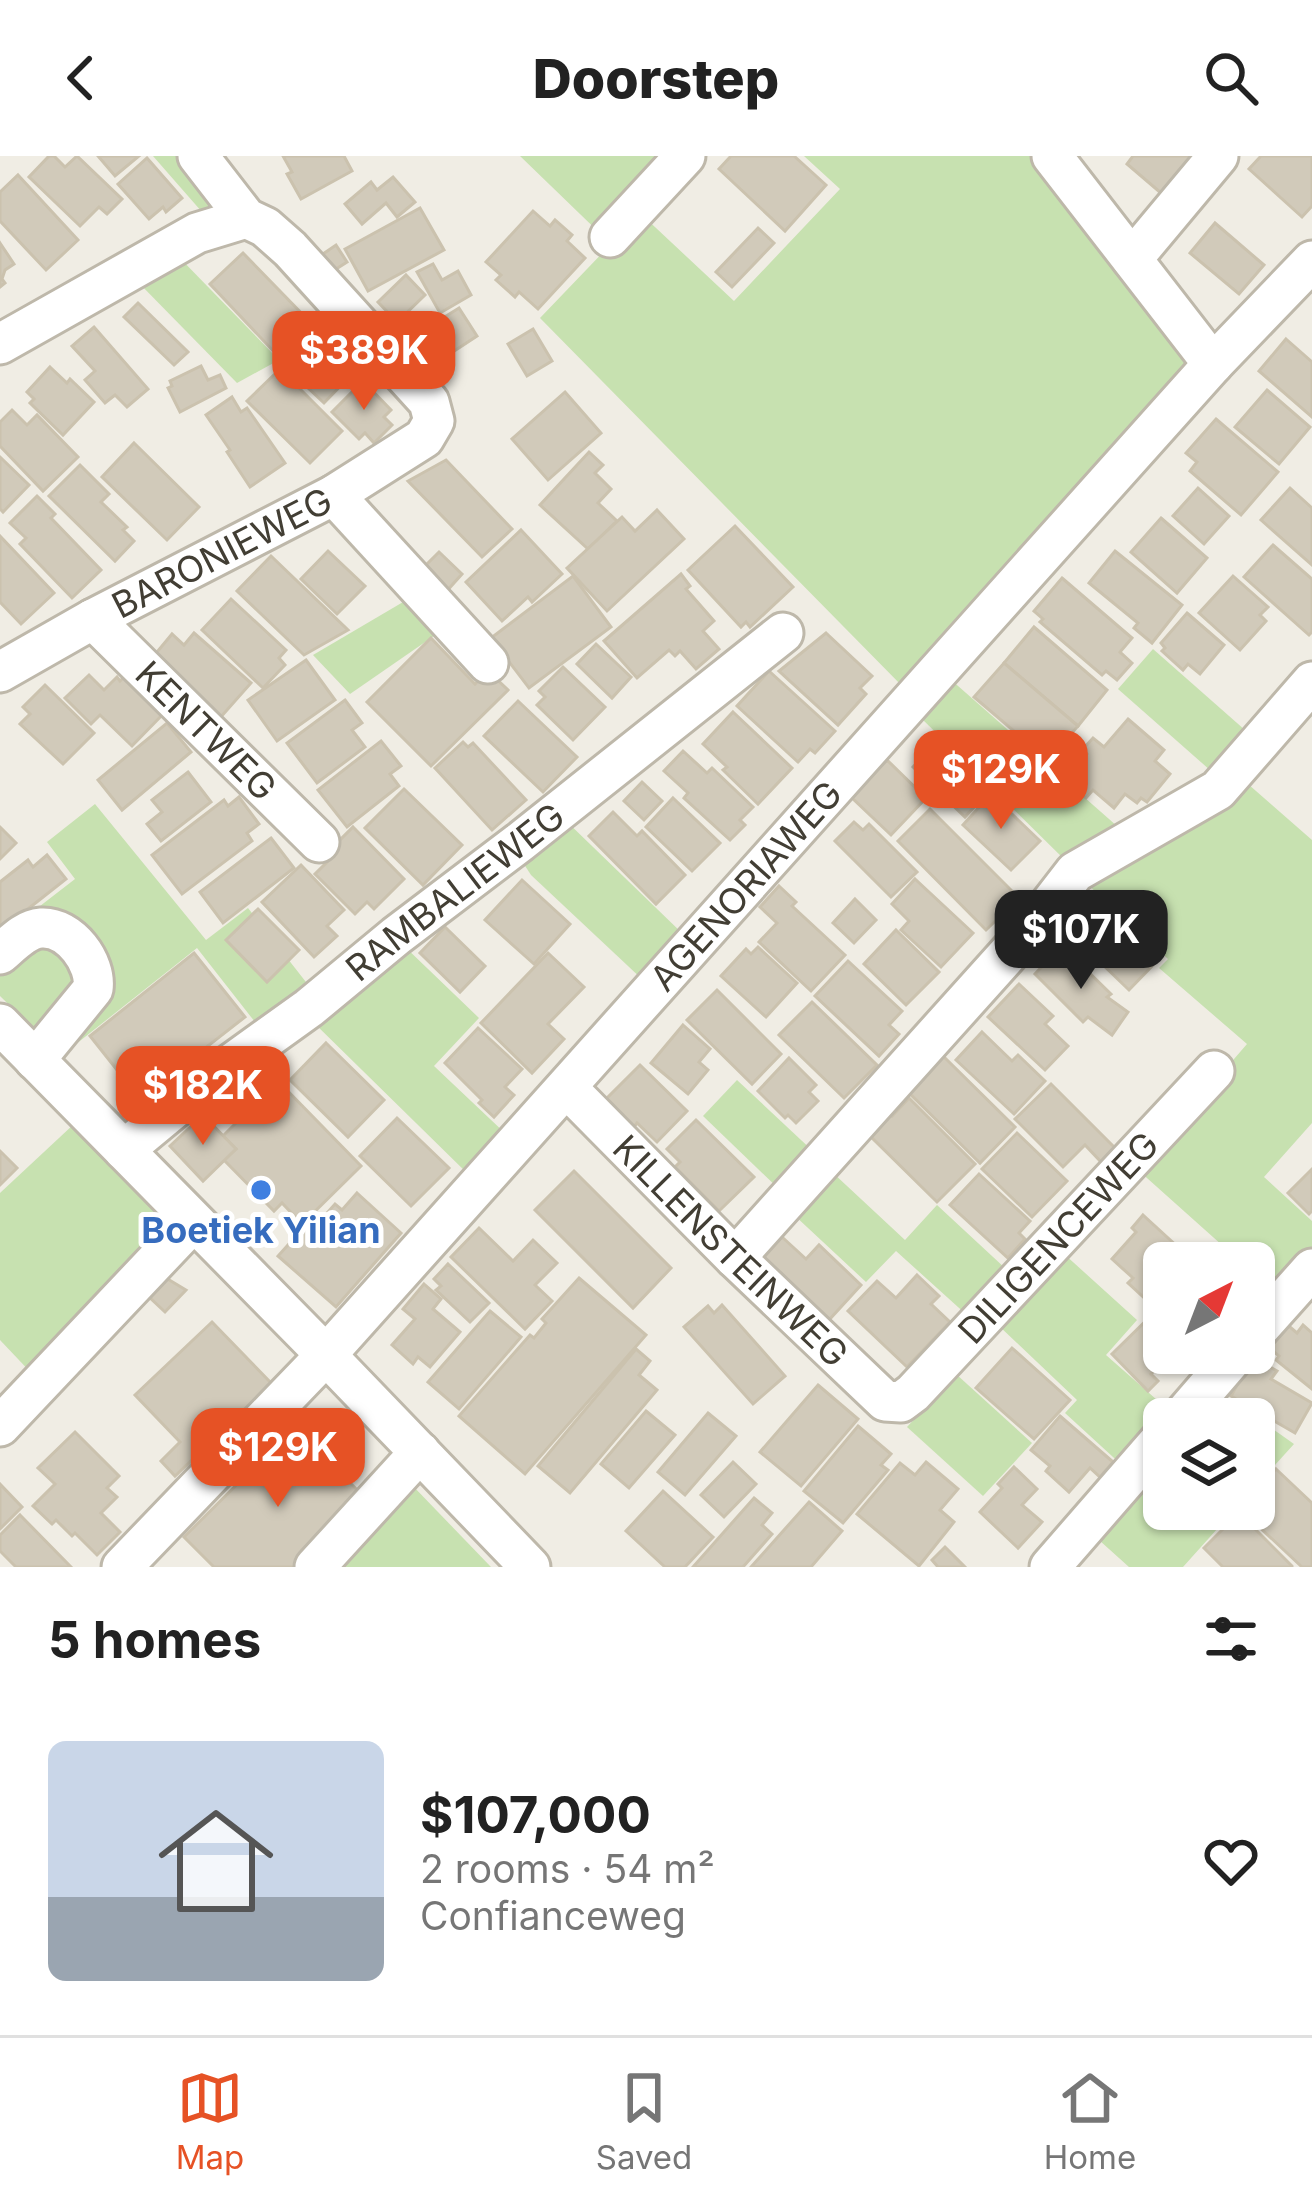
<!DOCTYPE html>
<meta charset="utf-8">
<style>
body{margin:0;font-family:Inter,sans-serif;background:#f6f6f6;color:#222;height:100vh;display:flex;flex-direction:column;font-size:45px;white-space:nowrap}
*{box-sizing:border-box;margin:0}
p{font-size:39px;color:#767676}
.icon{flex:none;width:66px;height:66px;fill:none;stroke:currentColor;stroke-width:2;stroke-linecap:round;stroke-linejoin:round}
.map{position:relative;height:1411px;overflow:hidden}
.side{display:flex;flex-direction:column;background:#fff;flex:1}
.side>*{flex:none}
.needle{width:78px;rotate:42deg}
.controls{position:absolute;left:1143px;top:1086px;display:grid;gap:24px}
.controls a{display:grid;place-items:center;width:132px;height:132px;border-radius:18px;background:#fff;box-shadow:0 3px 9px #0004;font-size:60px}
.price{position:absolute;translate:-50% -102px;padding:0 27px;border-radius:24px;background:#e65225;color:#fff;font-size:39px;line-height:78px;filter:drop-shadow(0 3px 6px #0008)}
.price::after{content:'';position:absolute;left:50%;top:72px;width:36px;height:27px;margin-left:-18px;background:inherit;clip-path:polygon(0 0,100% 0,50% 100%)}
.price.selected{background:#222;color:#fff}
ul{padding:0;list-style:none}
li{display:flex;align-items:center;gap:36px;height:300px;padding:0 48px}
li+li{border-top:3px solid #e0e0e0}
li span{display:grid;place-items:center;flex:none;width:336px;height:240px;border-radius:18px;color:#555}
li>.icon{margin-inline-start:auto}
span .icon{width:144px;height:144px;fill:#fffc;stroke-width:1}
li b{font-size:51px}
h2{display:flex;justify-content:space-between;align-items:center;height:144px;padding:0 48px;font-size:51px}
header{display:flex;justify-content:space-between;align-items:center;height:156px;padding:0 48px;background:#fff;font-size:54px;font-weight:800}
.dock{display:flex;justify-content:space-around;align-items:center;height:168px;border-top:3px solid #e0e0e0;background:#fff;font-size:33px;color:#767676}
.dock a{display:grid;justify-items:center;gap:6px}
.dock .selected{color:#e65225}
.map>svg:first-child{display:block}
</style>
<header><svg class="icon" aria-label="back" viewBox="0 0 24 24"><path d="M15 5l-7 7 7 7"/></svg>Doorstep<svg class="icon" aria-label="search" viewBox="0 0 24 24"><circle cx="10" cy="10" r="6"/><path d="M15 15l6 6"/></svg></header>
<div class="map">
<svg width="1312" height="1411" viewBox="0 0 1312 1411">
<rect width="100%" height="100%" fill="#f0ede4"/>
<!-- green -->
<g fill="#c7e1b0">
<path d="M153,0h38l31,40 -13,24z"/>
<path d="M520,0h176l-56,57 94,88 106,-112 -36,-33h235l156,201 -289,333 -366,-372 71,-74z"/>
<path d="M176,98l103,106 -42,23 -103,-105z"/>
<path d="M415,439l29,34 -94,65 -37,-39z"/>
<path d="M1153,493l101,89 -35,40 -101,-89z"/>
<path d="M949,522l177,156 -56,31 -153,-151z"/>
<path d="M1240,621l72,63v283l-48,54 48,44v37l-33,38 -25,-22v-11h-12l-104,-93 109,-126 -88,-76 9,-9 -84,-78z"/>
<path d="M95,648l111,136 42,-32 65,83 -51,40 -65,-83 -136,108 -61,-60v-59l75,-58 -28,-37z"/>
<path d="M562,661l123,119 -41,45 -113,-106 -13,-20z"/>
<path d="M402,788l77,74 -45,48 74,70 -38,40 -161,-158z"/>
<path d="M737,924l79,74 -35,37 -78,-75z"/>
<path d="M74,968l98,100 -136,154 -36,-38v-147z"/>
<path d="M832,1016l73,68 32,-35 83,77 -41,44 -83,-75 -30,31 -73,-68z"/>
<path d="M1063,1097l74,67 -31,35 68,60 -49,53 -60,-55 12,-13 -79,-75z"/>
<path d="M956,1218l76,69 -49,53 -76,-69z"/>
<path d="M1216,1233l78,55 -40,44v-69h-65z"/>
<path d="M1164,1291v62h71l-52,58h-54l-40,-36z"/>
<path d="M411,1328l80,83h-153z"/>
</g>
<!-- building -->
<g fill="#d1caba" stroke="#cbc2ae" stroke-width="3">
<path d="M49,0h5l11,11 12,-11 45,43 -15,15 -8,-7 -19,19 -51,-49z"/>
<path d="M98,0h41l-24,20z"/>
<path d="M283,0h61l8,15 -51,28 -14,-25 5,-2z"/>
<path d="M731,0h63l32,29 -41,46 -66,-62z"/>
<path d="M1133,0h58l-30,37 -34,-29z"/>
<path d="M1261,0h51v50l-10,11 -53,-48z"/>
<path d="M147,2l35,40 -16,14 -3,-5 -14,12 -31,-35z"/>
<path d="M18,19l60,65 -32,30 -46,-49v-29z"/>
<path d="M393,21l22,25 -18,15 -11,-14 -24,21 -17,-20 26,-22 6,8z"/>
<path d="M420,52l24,42 -76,41 -23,-42z"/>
<path d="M533,55l17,15 5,-6 17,15 -5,6 18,17 -47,51 -19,-17 -4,5 -19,-17 5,-5 -15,-13z"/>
<path d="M1215,67l49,42 -25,29 -49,-41z"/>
<path d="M758,72l16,15 -42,44 -16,-15z"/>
<path d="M0,87l14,21 -9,6 -3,9 3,4 -5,4z"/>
<path d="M336,89l11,17 -17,11 -10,-17z"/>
<path d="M243,97l68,70 -34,32 -67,-71z"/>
<path d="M433,108l9,16 16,-9 13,24 -31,18 -23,-41z"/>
<path d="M406,119l19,20 -28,27 -19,-20z"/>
<path d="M138,147l50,49 -14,13 -50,-48z"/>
<path d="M459,152l18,28 -44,29 -19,-29z"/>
<path d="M94,171l54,62 -21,18 -12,-12 -10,8 -20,-23 10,-9 -23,-25z"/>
<path d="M533,173l19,32 -25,15 -19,-32z"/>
<path d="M1286,183l26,23v55l-53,-46z"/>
<path d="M323,184l32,31 -31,32 -32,-30z"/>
<path d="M201,210l7,14 12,-5 6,13 -46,24 -12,-24 4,-2 -2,-5z"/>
<path d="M50,211l17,16 3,-4 24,23 -31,33 -33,-32 4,-4 -7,-7z"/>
<path d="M280,213l62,62 -32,32 -63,-62z"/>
<path d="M363,225l28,29 -7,7 8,8 -18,18 -9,-10 -6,6 -27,-27z"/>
<path d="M1267,234l43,37 -31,37 -44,-37z"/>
<path d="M565,236l36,41 -53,47 -36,-41z"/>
<path d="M232,241l9,15 6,-4 38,55 -35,24 -23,-35 3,-2 -24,-35z"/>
<path d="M12,254l15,15 10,-10 41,42 -35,34 -43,-45v-24z"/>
<path d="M1216,263l62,53 -37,43 -51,-44 7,-9 -11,-9z"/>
<path d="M134,287l65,64 -32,33 -65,-63z"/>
<path d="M589,296l14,13 -8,8 16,16 -13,14 19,18 -29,28 -48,-44z"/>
<path d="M0,301l29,28 -26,27 -3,-3z"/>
<path d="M446,304l66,69 -30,28 -74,-76z"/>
<path d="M80,309l29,29 -8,8 26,25 -4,3 11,11 -19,20 -66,-65z"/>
<path d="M1198,332l31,28 -25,28 -31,-28z"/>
<path d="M1290,332l22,20v57l-51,-45z"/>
<path d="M37,340l18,18 -4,4 50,52 -29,28 -52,-54 6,-6 -16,-15z"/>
<path d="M657,354l27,29 -77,72 -40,-43 55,-51 13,14z"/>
<path d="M1161,362l46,40 -30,35 -46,-41z"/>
<path d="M735,370l58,61 -43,40 -4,-5 -5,5 -53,-57z"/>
<path d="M521,374l41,44 -30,28 -4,-5 -26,24 -36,-39z"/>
<path d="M0,380l54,57 -33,31 -21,-22z"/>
<path d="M1273,389l39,34v53l-3,3 -65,-58z"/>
<path d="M328,395l37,35 -28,28 -36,-35z"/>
<path d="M1115,395l67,54 -30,38 -18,-15 4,-5 -49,-40z"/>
<path d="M439,396l23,22 -18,20 -24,-23z"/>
<path d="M271,400l77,74 -44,25 -67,-64z"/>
<path d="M681,418l9,12 -4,3 28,32 -11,10 16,18 -23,20 -16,-18 -5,5 -6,-6 -32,28 -33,-37z"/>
<path d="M573,420l38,51 -82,61 -38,-50z"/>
<path d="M1233,420l35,31 -8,8 6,6 -26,29 -41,-37z"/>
<path d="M1062,422l70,60 -12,14 12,11 -15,17 -11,-9 -4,4 -62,-53 3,-3 -9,-8z"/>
<path d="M231,443l55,51 -7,8 6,7 -22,23 -61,-58z"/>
<path d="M1187,457l37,32 -24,29 -12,-10 -5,6 -21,-19 3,-3 -4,-5z"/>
<path d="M1034,471l73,63 -29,36 -74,-63z"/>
<path d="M194,477l57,50 -31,35 -68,-60 20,-24 12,11z"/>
<path d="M826,477l46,43 -12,12 6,6 -28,31 -59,-54z"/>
<path d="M431,482l44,46 13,-13 20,19 -77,76 -64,-64z"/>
<path d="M596,488l35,33 -19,21 -35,-34z"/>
<path d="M306,504l29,40 -58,41 -29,-41z"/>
<path d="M1004,507l74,63 -30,34 -74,-63z"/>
<path d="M563,511l42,40 -32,33 -36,-35 8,-8 -6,-6z"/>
<path d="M769,515l66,60 -20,22 -5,-4 -12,13 -61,-56z"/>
<path d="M128,517l38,38 -34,35 -32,-31 -9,9 -26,-26 24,-23 15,15 13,-13 3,4z"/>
<path d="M45,529l49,48 -31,31 -43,-40 10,-10 -7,-7z"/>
<path d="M345,544l17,23 -10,7 13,17 -48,36 -30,-40z"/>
<path d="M518,545l59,56 -34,35 -59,-56z"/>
<path d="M733,556l59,56 -34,36 -35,-34 4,-3 -24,-23z"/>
<path d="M1128,563l36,31 -9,11 15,13 -23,28 -6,-4 -4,5 -12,-9 -11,14 -21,-18 -7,8 -21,-18 22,-26 -5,-4 11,-12 11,9z"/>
<path d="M167,567l24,29 -69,58 -24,-30z"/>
<path d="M381,585l20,25 -11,8 9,12 -52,41 -29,-37z"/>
<path d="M937,585l52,50 -24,26 -52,-50z"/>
<path d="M463,586l5,5 5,-4 53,57 -34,30 -57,-62z"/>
<path d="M683,595l24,22 5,-5 41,39 -13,13 5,5 -15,15 -46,-42 4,-5 -24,-22z"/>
<path d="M887,604l39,38 -35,37 -40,-38z"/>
<path d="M188,616l23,30 -50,39 -14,-17 15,-12 -10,-12z"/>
<path d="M642,626l20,19 -18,19 -20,-19z"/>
<path d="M404,633l58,56 -39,40 -58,-57z"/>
<path d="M991,638l49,47 -29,29 -48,-45z"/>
<path d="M239,641l20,27 -12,9 5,8 -70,53 -30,-39 72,-55 4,6z"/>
<path d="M673,642l47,45 -28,28 -46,-44z"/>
<path d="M930,653l89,89 -33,32 -88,-89z"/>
<path d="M613,656l24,24 5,-5 43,44 -29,29 -67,-68z"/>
<path d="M854,666l9,8 6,-6 48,48 -26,25 -56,-56z"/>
<path d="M0,671l16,16 -16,16z"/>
<path d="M353,671l51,52 -30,30 -7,-7 -12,12 -40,-40 12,-12 -5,-4z"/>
<path d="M271,682l23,30 -71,55 -23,-31z"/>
<path d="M47,699l19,24 -66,52v-49l28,-22 5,7z"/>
<path d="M301,709l43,45 -17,16 10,10 -23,21 -52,-55z"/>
<path d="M915,723l58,54 -32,34 -40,-37 8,-9 -17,-17z"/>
<path d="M522,724l48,44 -36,40 -49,-44z"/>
<path d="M779,730l17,16 -4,4 53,49 -34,36 -52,-49 18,-19 -17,-16z"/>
<path d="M1085,737l71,69 -27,28 -56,-54 5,-5 -16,-15z"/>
<path d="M855,743l21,21 -22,23 -21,-20z"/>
<path d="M258,753l41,41 -32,32 -41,-42z"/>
<path d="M445,771l40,39 -25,26 -40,-39z"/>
<path d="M896,774l43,42 -33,33 -42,-41z"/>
<path d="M758,791l39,36 -31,34 -45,-41 25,-27 5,5z"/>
<path d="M1067,795l44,43 -4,3 21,15 -16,23 -24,-18 -5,5 -48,-48 17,-18 6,6z"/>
<path d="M194,797l51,64 -105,82 -50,-63z"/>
<path d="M548,797l36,34 -36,37 16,15 -32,34 -51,-50z"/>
<path d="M848,805l54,50 -13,14 10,9 -20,22 -64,-60z"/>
<path d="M1019,828l34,32 -8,8 23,22 -23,24 -57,-53z"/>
<path d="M717,834l64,64 -29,30 -65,-64z"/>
<path d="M812,846l65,63 -33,33 -65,-63z"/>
<path d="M683,869l27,24 -11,13 9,8 -20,24 -37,-31z"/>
<path d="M478,872l44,41 -17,18 9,8 -20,22 -15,-14 3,-3 -37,-37z"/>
<path d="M982,876l30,29 6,-6 27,26 -31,33 -58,-54z"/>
<path d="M326,887l58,57 -36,37 -58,-57z"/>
<path d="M943,900l72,71 -35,36 -72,-71z"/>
<path d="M789,902l27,27 -7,7 9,9 -22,22 -8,-8 -3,3 -27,-27z"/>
<path d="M640,909l47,46 -30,31 -20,-19 -3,4 -28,-28z"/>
<path d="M278,925l83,85 -59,58 -20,-21 -8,8 -50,-51 12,-11 -13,-13z"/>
<path d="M1051,928l66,66 -14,14 -18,-19 -22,22 -48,-48z"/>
<path d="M909,942l66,66 -38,38 -69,-68 21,-21 3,3z"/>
<path d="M203,959l33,34 -33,32 -33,-35z"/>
<path d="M397,962l52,50 -38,38 -51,-50z"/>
<path d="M696,964l58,57 -35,34 -44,-44 5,-5 -13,-13z"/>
<path d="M1017,977l50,48 -35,36 -50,-48z"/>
<path d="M0,995l17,17 -17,17z"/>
<path d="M1312,1013v42l-3,3 -21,-21z"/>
<path d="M574,1015l97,97 -38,40 -98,-98z"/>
<path d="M979,1018l51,47 -11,12 6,6 -17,19 -58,-53z"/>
<path d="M357,1037l44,40 -65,74 -58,-51 26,-29 6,5 25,-28 7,6z"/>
<path d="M1143,1059l49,45 -2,3h-26v28l-12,14 -24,-22 5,-5 -21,-19 24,-27 -4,-4z"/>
<path d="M479,1072l34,33 20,-21 24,23 -22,22 17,16 -27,28 -74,-72z"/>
<path d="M782,1081l24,22 13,-14 42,40 -33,36 -66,-62z"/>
<path d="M448,1108l41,39 -19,19 -34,-32 5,-4 -7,-7z"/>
<path d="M917,1119l22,21 -8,8 19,18 -43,45 -59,-56 29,-30 19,17z"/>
<path d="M166,1122l20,12 -21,22 -16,-15z"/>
<path d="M579,1122l67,57 -121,139 -66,-58 71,-81 4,3 12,-15 -4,-4z"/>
<path d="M424,1128l17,15 -8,10 27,23 -30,35 -12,-10 -5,7 -21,-19 23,-26 -12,-10z"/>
<path d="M1163,1148l1,49h10l-23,21 7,7 -10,10 -36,-37z"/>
<path d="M722,1149l63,71 -32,28 -69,-77 24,-21 6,7z"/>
<path d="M490,1155l31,26 -62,72 -31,-27z"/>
<path d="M212,1166l60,62 -97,92 -14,-15 19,-19 -45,-47z"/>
<path d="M1284,1166l13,11 6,-8 9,8v56l-36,-29 3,-4 -13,-11z"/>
<path d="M1012,1192l58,52 -36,39 -58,-51z"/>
<path d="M636,1193l14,12 -11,14 18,15 -87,103 -32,-27z"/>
<path d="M1253,1201l24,14 -6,8 41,24 -17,30 -64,-37z"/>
<path d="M818,1229l40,34 -57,67 -41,-34z"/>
<path d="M646,1255l29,24 -46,53 -28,-24z"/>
<path d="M708,1257l28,23 -51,59 -27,-23z"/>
<path d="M1060,1260l53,46 -13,15 -10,-9 -21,24 -23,-21 4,-5 -19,-16z"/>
<path d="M858,1270l33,28 -10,11 7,5 -45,53 -39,-32z"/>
<path d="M295,1271l73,74 -68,66h-86l-30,-30z"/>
<path d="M75,1276l44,44 -12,12 10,9 -16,16 19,19 -23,23 -22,-22 -3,3 -16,-16 -4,4 -19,-18 22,-22 -17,-16z"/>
<path d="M733,1306l23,22 -32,33 -23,-22z"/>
<path d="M926,1306l32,27 -18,21 14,12 -35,44 -62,-52 43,-51 15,12z"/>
<path d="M1014,1311l23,22 -15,16 20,17 -24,26 -38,-36 22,-24 -4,-4z"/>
<path d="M1276,1313l36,34v64h-10l-62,-58h14v-16z"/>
<path d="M0,1328l22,23 -22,22z"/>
<path d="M663,1335l50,46 -28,30h-20l-39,-36z"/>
<path d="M754,1342l18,15 -10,12 10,9 -29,33h-50z"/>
<path d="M809,1346l33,29 -31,36h-60z"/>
<path d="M1239,1357l53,53v1h-69l-19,-19z"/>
<path d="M20,1359l51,52h-55l-16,-16v-16z"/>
<path d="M945,1391l20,20h-27l-6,-7z"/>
</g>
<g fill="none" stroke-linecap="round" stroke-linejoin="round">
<defs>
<g id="minor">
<path d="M1052,0l161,208"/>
<path d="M610,81l75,-81"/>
<path d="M1132,103l86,-103"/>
<path d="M0,188l197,-111 49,-15"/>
<path d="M334,339l154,168"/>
<path id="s1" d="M93,463l226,223"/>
<path id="s2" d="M0,516l93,-53 241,-124 90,-57 10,-17 -5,-19 -139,-153 -25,-22 -19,-9 -48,-62"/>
<path d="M0,798c12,-10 25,-25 41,-26 29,-2 56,35 52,61l-58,71"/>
<path d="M0,868l326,331 204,212"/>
<path id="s3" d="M567,932l168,170 150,143 16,1 12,-9 301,-322"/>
<path id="s4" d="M124,994l82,-68 103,-74 87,-72 124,-94 263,-209"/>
<path d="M735,1102l299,-333 41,-53 143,-82 94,-108"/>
<path d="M1254,1178l58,-65"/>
<path d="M1180,1263l57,-66"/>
<path d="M0,1270l193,-204"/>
<path id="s5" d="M122,1411l204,-212 887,-991 99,-103"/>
<path d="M315,1411l105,-115"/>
<path d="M1050,1411l114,-131"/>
</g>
</defs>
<!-- minor casing -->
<use href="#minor" stroke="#beb8aa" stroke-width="45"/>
<!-- minor -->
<use href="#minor" stroke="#fff" stroke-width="39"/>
</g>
<!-- markers -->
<circle fill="#3f7fe0" stroke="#fff" stroke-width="4.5" cx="261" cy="1034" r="12"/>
<g text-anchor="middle" stroke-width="10" stroke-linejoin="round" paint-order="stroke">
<!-- street labels -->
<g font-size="36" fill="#423e34" stroke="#fff">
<text dy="13" stroke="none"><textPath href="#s2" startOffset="252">BARONIEWEG</textPath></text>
<text dy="13" stroke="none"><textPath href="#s1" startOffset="159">KENTWEG</textPath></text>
<text dy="13" stroke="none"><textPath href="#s5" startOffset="924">AGENORIAWEG</textPath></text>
<text dy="13" stroke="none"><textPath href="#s4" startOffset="420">RAMBALIEWEG</textPath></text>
<text dy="13" stroke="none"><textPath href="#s3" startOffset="690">DILIGENCEWEG</textPath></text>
<text dy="13" stroke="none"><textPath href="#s3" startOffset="231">KILLENSTEINWEG</textPath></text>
</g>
<!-- shop labels -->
<g font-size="36" font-weight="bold" fill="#366cbe" stroke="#fff">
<text x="261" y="1087">Boetiek Yilian</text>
</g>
</g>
</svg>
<div class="controls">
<a><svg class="needle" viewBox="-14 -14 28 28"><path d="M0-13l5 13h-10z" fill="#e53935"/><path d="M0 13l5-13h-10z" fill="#767676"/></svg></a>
<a><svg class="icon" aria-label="layers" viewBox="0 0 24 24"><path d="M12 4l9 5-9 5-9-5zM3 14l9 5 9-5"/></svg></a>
</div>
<b class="price" style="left:364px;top:257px">$389K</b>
<b class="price" style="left:1001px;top:676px">$129K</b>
<b class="price selected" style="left:1081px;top:836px">$107K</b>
<b class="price" style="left:203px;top:992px">$182K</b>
<b class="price" style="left:278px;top:1354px">$129K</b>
</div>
<section class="side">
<h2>5 homes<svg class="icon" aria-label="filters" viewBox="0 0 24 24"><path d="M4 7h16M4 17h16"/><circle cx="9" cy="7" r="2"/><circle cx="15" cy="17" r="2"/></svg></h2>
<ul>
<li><span style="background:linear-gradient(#c9d6e8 65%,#9aa5b1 0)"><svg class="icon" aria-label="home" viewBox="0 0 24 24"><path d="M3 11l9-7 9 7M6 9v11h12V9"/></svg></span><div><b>$107,000</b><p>2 rooms · 54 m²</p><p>Confianceweg</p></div><svg class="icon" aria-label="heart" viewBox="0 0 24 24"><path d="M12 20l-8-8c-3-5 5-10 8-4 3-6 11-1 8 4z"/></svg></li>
</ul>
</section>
<nav class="dock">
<a class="selected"><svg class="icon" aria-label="map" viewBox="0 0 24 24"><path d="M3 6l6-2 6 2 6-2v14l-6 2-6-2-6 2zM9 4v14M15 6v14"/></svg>Map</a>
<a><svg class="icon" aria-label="saved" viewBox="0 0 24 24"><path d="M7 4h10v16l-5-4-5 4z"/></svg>Saved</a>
<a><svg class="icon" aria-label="home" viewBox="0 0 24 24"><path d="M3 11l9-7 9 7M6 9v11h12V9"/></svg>Home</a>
</nav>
